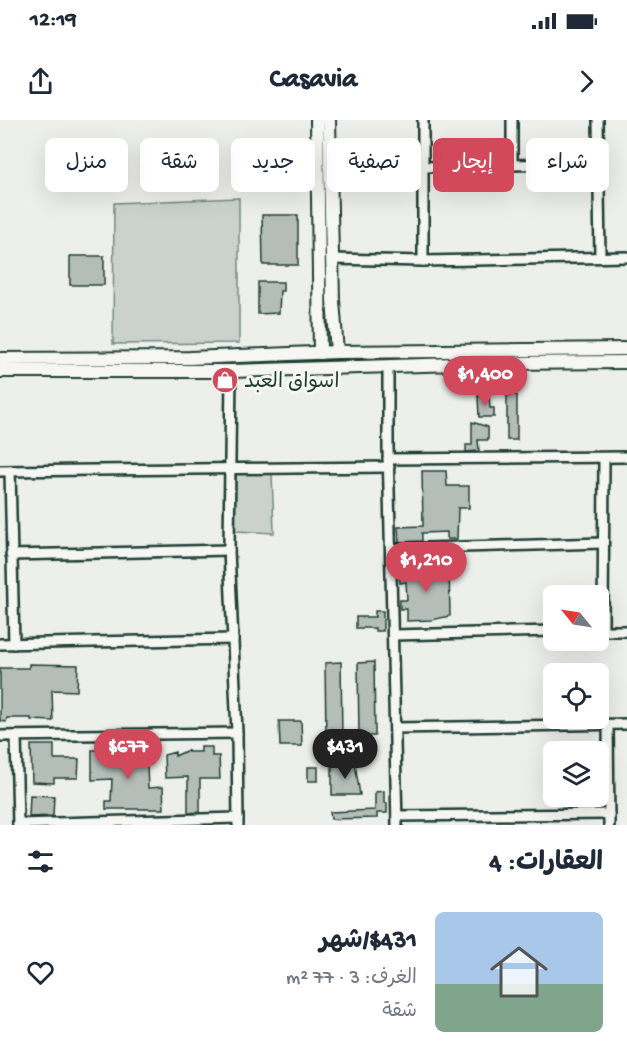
<!DOCTYPE html>
<html lang="ar">
<meta charset="utf-8">
<style>
body{margin:0;font-family:"Gochi Hand","Playpen Sans Arabic",sans-serif;background:#f6f6f7;color:#1f2937;direction:rtl;height:100vh;display:flex;flex-direction:column;font-size:22px;white-space:nowrap}
*{box-sizing:border-box;margin:0}
p{font-size:20px;color:#747a83}
.icon{flex:none;width:33px;height:33px;fill:none;stroke:currentColor;stroke-width:2;stroke-linecap:round;stroke-linejoin:round}
.map{position:relative;height:705px;overflow:hidden;direction:ltr}
.panel{display:flex;flex-direction:column;background:#fff;flex:1}
.panel>*{flex:none}
.guide{position:absolute;left:18px;top:18px;width:591px;height:54px;direction:rtl;display:flex;gap:12px}
.needle{width:39px;rotate:300deg}
.buttons{position:absolute;left:543px;top:465px;display:grid;gap:12px}
.buttons a{display:grid;place-items:center;width:66px;height:66px;border-radius:9px;background:#fff;box-shadow:0 6px 24px #0002;font-size:30px}
.price{position:absolute;translate:-50% -51px;padding:0 14px;border-radius:21px;background:#d1495b;color:#fff;font-size:20px;line-height:39px;filter:drop-shadow(0 2px 3px #0008)}
.price::after{content:'';position:absolute;left:50%;top:36px;width:18px;height:14px;margin-left:-9px;background:inherit;clip-path:polygon(0 0,100% 0,50% 100%)}
.price.selected{background:#222;color:#fff}
ul{padding:0;list-style:none}
li{display:flex;align-items:center;gap:18px;height:150px;padding:0 24px}
li span{display:grid;place-items:center;flex:none;width:168px;height:120px;border-radius:9px;color:#555}
li>.icon{margin-inline-start:auto}
span .icon{width:72px;height:72px;fill:#fffc;stroke-width:1}
li b{font-size:26px}
h2{display:flex;justify-content:space-between;align-items:center;height:72px;padding:0 24px;font-size:26px}
.chip{padding:0 21px;border-radius:9px;background:#fff;box-shadow:0 6px 24px #0002;font-size:21px;line-height:54px}
.chip.selected{background:#d1495b;color:#fff}
.status{display:flex;justify-content:space-between;align-items:center;height:42px;padding:0 30px;background:#fff;direction:ltr}
.status svg{height:16px;fill:currentColor}
header{display:flex;justify-content:space-between;align-items:center;height:78px;padding:0 24px;background:#fff;font-size:27px;font-weight:800}
.map>svg:first-child{display:block}
</style>
<div class="status"><b>12:19</b><svg viewBox="0 0 49 12"><path d="M0 12V9h3v3zM5 12V6h3v6zM10 12V3h3v9zM15 12V0h3v12zM26 1h20v11H26zM47 4h2v5h-2z"/></svg></div>
<header><svg class="icon" aria-label="forward" viewBox="0 0 24 24"><path d="M9 5l7 7-7 7"/></svg>Casavia<svg class="icon" aria-label="share" viewBox="0 0 24 24"><path d="M12 15V3M7 8l5-5 5 5M5 13v7h14v-7"/></svg></header>
<div class="map">
<svg width="627" height="705" viewBox="0 0 627 705">
<rect width="100%" height="100%" fill="#edefea"/>
<filter id="ink" filterUnits="userSpaceOnUse"><feTurbulence type="fractalNoise" baseFrequency=".0167" numOctaves="2"/><feDisplacementMap in="SourceGraphic" scale="12" xChannelSelector="R" yChannelSelector="G"/><feConvolveMatrix kernelMatrix="1 2 1 2 8 2 1 2 1" color-interpolation-filters="sRGB"/></filter>
<g filter="url(#ink)">
<!-- green -->
<g fill="#cbd2cc" stroke="#758880" stroke-width="1.5">
<path d="M239,78v145l-126,1 1,-141z"/>
<path d="M272,352l2,61 -39,-2 1,-58z"/>
</g>
<!-- building -->
<g fill="#b4bdb8" stroke="#1f3d34" stroke-width="1.5">
<path d="M262,95h36v50h-35z"/>
<rect x="70" y="136" width="34" height="29"/>
<path d="M258,162h25v9h-3l-1,22 -21,1z"/>
<path d="M486,261h7l1,11h-8z"/>
<rect x="507" y="275" width="10" height="45"/>
<path d="M478,276h11l1,12h4v9h-15z"/>
<path d="M472,302l16,5v13h-10l1,11 -13,1v-7h6z"/>
<path d="M422,351h24l1,15h22v22h-11l-1,31h-10v-7l-25,1v8l-23,1 -1,-15 25,-1z"/>
<path d="M407,438v15l30,-2v-6h12l1,51 -19,4 -24,1v-12h-7v-9h7l-1,-18 -6,1 -1,-24z"/>
<path d="M375,491h8v20h-8v-3h-19v-11h19z"/>
<path d="M341,542l1,73 -16,1 -1,-73z"/>
<path d="M374,542l1,74h-16l-1,-73z"/>
<path d="M29,544l49,1 -1,26 -25,-1 1,31 -22,-1v-2h-24l-1,4 -6,-1v-53h29z"/>
<path d="M279,601h22l1,25h-22z"/>
<path d="M31,625h23v14h25l-1,19h-24v5l-22,-1z"/>
<path d="M128,625h18l2,43 15,-1 1,22h-58v-8h5l1,-22 -20,1v-30h10v6h17l10,-2z"/>
<path d="M201,627h11v9h7l1,23h-20v33l-12,1v-36l-23,1 -1,-23 11,-3v4l13,-6v2h13z"/>
<path d="M355,643l5,32h-28v-31z"/>
<rect x="308" y="647" width="10" height="14"/>
<path d="M384,671v12h3v10h-10v5l-46,1 -1,-7 45,-2v-18z"/>
<path d="M30,675l24,1 -1,20 -24,1z"/>
</g>
<g fill="none" stroke-linecap="round" stroke-linejoin="round">
<defs>
<g id="street">
<path d="M423,0v141"/>
<path d="M598,0l2,137"/>
<path d="M512,45v-45"/>
<path d="M423,47l176,-4"/>
<path d="M332,139l91,2 204,-4"/>
<path d="M388,246v82l9,377"/>
<path d="M231,251l-2,179 8,183 1,92"/>
<path d="M388,339l239,-2"/>
<path d="M0,351l389,-4"/>
<path d="M10,351l4,173"/>
<path d="M391,429l212,-6"/>
<path d="M11,435l218,-5"/>
<path d="M599,511h28"/>
<path d="M603,511l1,-173"/>
<path d="M393,515l161,-4"/>
<path d="M0,524l233,-5"/>
<path d="M608,605l1,100"/>
<path d="M395,608l232,-4"/>
<path d="M0,616l237,-3"/>
<path d="M16,616l2,89"/>
<path d="M397,696l212,-2"/>
<path d="M18,704l220,-6"/>
</g>
<g id="secondary">
<path d="M317,0l3,233"/>
<path d="M329,0l4,180 4,52"/>
<path d="M0,239l190,-1 147,-6 290,-3"/>
<path d="M0,251h231l257,-8 139,-1"/>
</g>
</defs>
<!-- street casing -->
<use href="#street" stroke="#1f3d34" stroke-width="14"/>
<!-- secondary casing -->
<use href="#secondary" stroke="#1f3d34" stroke-width="16"/>
<!-- street -->
<use href="#street" stroke="#f6f6f2" stroke-width="9"/>
<!-- secondary -->
<use href="#secondary" stroke="#f6f6f2" stroke-width="12"/>
</g>
</g>
<!-- icons -->
<defs>
<symbol id="shop-disc" viewBox="-11 -11 22 22"><circle r="9.5" fill="#d1495b" stroke="#f6f6f2"/><path d="M-5-2.5h2.3a2.7 3.5 0 0 1 5.4 0H5L5.5 6h-11ZM-1.5-2.5h3a1.5 2.3 0 0 0-3 0Z" fill="#fff"/></symbol>
</defs>
<g fill-rule="evenodd">
<use href="#shop-disc" x="210" y="245" width="30" height="30"/>
</g>
<g text-anchor="middle" stroke-width="6" stroke-linejoin="round" paint-order="stroke">
<!-- poi labels -->
<g font-size="21" fill="#1f3d34" stroke="#f6f6f2" text-anchor="start">
<text x="244" y="267">اسواق العبد</text>
</g>
</g>
</svg>
<div class="buttons">
<a><svg class="needle" viewBox="-14 -14 28 28"><path d="M0-13l5 13h-10z" fill="#e53935"/><path d="M0 13l5-13h-10z" fill="#747a83"/></svg></a>
<a><svg class="icon" aria-label="locate" viewBox="0 0 24 24"><circle cx="12" cy="12" r="6"/><path d="M12 2v4M12 18v4M2 12h4M18 12h4"/></svg></a>
<a><svg class="icon" aria-label="layers" viewBox="0 0 24 24"><path d="M12 4l9 5-9 5-9-5zM3 14l9 5 9-5"/></svg></a>
</div>
<b class="price" style="left:485px;top:287px">$1,400</b>
<b class="price" style="left:426px;top:473px">$1,210</b>
<b class="price" style="left:128px;top:660px">$677</b>
<b class="price selected" style="left:345px;top:660px">$431</b>
<div class="guide">
<a class="chip">شراء</a>
<a class="chip selected">إيجار</a>
<a class="chip">تصفية</a>
<a class="chip">جديد</a>
<a class="chip">شقة</a>
<a class="chip">منزل</a>
</div>
</div>
<section class="panel">
<h2>العقارات: 4<svg class="icon" aria-label="filters" viewBox="0 0 24 24"><path d="M4 7h16M4 17h16"/><circle cx="9" cy="7" r="2"/><circle cx="15" cy="17" r="2"/></svg></h2>
<ul>
<li><span style="background:linear-gradient(#a9c7e8 60%,#7fa58c 0)"><svg class="icon" aria-label="home" viewBox="0 0 24 24"><path d="M3 11l9-7 9 7M6 9v11h12V9"/></svg></span><div><b>$431/شهر</b><p>الغرف: 3 · 77 m²</p><p>شقة</p></div><svg class="icon" aria-label="heart" viewBox="0 0 24 24"><path d="M12 20l-8-8c-3-5 5-10 8-4 3-6 11-1 8 4z"/></svg></li>
</ul>
</section>
